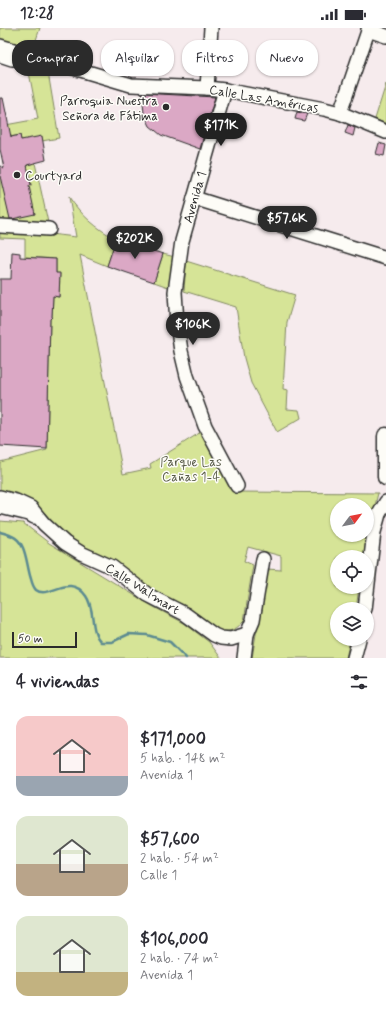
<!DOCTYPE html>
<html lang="es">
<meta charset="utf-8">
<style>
body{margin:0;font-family:Mynerve,sans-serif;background:#f2f2f3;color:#2b2b33;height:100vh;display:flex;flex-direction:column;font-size:15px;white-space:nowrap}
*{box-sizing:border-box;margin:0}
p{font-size:13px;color:#7c7c81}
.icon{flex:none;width:22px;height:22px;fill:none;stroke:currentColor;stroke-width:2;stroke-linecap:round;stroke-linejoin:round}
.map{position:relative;height:630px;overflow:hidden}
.drawer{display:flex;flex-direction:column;background:#fff;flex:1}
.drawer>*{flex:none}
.hud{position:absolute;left:12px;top:12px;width:362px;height:36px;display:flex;gap:8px}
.needle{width:26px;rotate:58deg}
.buttons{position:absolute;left:330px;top:470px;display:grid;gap:8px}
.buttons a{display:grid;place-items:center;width:44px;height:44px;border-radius:50%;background:#fff;box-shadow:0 1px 3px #0004;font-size:20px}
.scale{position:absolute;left:12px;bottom:10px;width:65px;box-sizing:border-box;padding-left:4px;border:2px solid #2b2b2b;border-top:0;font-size:11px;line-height:14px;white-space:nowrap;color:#2b2b2b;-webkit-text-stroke:3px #fdfcf7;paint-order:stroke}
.price{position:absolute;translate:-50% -34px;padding:0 9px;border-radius:14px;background:#2b2b2b;color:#fff;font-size:13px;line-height:26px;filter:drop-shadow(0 1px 2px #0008)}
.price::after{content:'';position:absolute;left:50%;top:24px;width:12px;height:9px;margin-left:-6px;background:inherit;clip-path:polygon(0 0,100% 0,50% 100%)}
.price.on{background:#222;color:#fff}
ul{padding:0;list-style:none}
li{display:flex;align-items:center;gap:12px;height:100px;padding:0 16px}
li span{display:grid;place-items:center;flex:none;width:112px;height:80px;border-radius:12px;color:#555}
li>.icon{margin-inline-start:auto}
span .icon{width:48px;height:48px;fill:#fffc;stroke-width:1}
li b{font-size:17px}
h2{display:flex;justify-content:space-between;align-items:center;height:48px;padding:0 16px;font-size:17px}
.pill{padding:0 14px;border-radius:16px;background:#fff;box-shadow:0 1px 3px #0004;font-size:14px;line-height:36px}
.pill.on{background:#2b2b2b;color:#fff}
.status{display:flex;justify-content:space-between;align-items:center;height:28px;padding:0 20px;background:#fff;direction:ltr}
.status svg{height:11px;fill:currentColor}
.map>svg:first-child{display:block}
</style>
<div class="status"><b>12:28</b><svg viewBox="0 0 49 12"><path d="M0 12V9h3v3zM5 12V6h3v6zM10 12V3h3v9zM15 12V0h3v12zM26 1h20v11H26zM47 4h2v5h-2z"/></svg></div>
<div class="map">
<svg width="386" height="630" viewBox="0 0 386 630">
<rect width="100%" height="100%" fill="#f6ebed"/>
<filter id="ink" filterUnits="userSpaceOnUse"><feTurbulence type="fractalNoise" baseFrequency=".025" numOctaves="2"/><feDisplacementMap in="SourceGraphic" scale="8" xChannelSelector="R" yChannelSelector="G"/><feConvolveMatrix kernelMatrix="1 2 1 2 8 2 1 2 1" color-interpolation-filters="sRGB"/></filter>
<g filter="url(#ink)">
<!-- green -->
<g fill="#d6e497" stroke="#808861" fill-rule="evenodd">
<path d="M0,0h40l-7,21 -33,-10z"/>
<path d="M27,34l20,4 12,72 -17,3 -21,-1 -1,-5 -20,4v-13l38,-7z"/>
<path d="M386,56v40l-11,-5z"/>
<path d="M35,135l14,64 -49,-3v-48l7,5 24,5 -4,-21z"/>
<path d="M69,169c13,19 27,31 47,42l-9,27 -27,-11 43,219 28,-6 -1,-4 51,-32 34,60 143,1 -15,64h-26v30h22l-3,22h-19v30h13l-4,19h-94l15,-89 14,1v-14l-33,-9 -4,14 9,4 -9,56c-6,7 -14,12 -24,10l-38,-27 -19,-6 -41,-32 -44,-21 -21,-18 -12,-14 -13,-10 -32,-11v-30l47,-12 3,-131 2,-2 1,-21 6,1 1,-23 -4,-1v-14l-31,-2v-18l-25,-1v-7l50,3 26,3zM337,477h30v30h-30z"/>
<path d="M163,226l12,3 -4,31 -17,-6z"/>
<path d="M186,233l109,34 -8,27 -4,67 5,1 -1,19 12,1 2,8 -24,14 -26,-49 -7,-25 -8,-51 -52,-16z"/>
<path d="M0,493l23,2 26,20 103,63 32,17 25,19 12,16h-221z"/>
</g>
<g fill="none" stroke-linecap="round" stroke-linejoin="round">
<!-- stream -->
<path stroke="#5b8b91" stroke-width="2.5" d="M0,504c4,1 8,2 12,4 15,6 14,29 19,43 1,4 2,8 5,11 13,10 33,-18 50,6 10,14 3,34 15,46h11l17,-8 18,1 23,7 16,16"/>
</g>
<!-- building -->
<g fill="#dba8c5" stroke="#2b2b2b">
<path d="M142,65l73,4 -15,52 -39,-14 -11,-9 -6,-13z"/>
<path d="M0,70h3l8,39 9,-2 1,5 21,-4 4,24 -19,5 4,20 -2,1 6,28 -23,5h-2l-10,-43v-10l4,2 -4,-19z"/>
<path d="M297,84l10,2 -3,7 -9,-2z"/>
<path d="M348,97l7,3 -2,8 -8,-3z"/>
<path d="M379,115l7,2 -2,11 -8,-2z"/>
<path d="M116,211l47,15 -9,28 -47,-16z"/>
<path d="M12,224l8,1v4l36,2v14h4l-1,24 -6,-1 -1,21 -2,2 -3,130 -47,-3v-167h11z"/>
</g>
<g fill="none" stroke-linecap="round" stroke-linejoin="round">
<defs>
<g id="minor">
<path d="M368,2l18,6"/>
<path d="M0,18l131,39 76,3 18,2 99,19 16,4 46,19"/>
<path d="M0,27l12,4"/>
<path d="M207,60l4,-60"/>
<path d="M225,62l-43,151 -7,51 2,31 4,28 6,25 18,50 32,60"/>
<path d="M340,85l29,-85"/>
<path d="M194,170l192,60"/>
<path d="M0,198l49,3"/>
<path d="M0,469l16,4 15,7 13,16 21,19 16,10 31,14 36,28 37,19 29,21 7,3 10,1 16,-5"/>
<path d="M0,479l29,7 5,3"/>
<path d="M365,581l9,-77 5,-18 7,-12"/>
<path d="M244,630l3,-24 6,-14 10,-61"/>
<path d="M354,630l5,-19"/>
</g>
<path id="major" d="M386,408v41"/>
</defs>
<!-- minor casing -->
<use href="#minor" stroke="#2b2b2b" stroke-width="16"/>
<!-- major casing -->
<use href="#major" stroke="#2b2b2b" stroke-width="19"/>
<!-- minor -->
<use href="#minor" stroke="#fdfcf7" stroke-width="13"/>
<!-- major -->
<use href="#major" stroke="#fdfcf7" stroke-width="16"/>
</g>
</g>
<!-- markers -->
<g fill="#2b2b2b" stroke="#fdfcf7" stroke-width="1.5">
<circle cx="166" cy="79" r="4"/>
<circle cx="17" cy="147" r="4"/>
</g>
<g text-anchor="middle" stroke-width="3" stroke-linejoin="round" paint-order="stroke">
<!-- street labels -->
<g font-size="13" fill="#2b2b2b" stroke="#fdfcf7">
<text transform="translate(264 70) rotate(10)" y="5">Calle Las Américas</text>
<text transform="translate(194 169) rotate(-74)" y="5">Avenida 1</text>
<text transform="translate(143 560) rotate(32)" y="5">Calle Walmart</text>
</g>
<!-- poi labels -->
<g font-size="13" fill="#2b2b2b" stroke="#fdfcf7" text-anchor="end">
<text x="158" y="77">Parroquia Nuestra<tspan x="158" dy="15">Señora de Fátima</tspan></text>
<text x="25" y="152" text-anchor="start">Courtyard</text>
</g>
<!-- park labels -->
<g font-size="13" fill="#565946" stroke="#fdfcf7">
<text x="191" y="438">Parque Las<tspan x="191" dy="15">Cañas 1-4</tspan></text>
</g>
</g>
</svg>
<div class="buttons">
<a><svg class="needle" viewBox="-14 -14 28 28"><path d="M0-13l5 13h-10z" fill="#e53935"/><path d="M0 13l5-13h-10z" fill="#7c7c81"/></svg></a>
<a><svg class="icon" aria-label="locate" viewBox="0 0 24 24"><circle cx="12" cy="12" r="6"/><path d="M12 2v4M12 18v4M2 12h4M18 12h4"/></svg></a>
<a><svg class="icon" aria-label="layers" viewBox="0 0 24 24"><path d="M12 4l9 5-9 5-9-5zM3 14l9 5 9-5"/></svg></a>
</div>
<div class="scale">50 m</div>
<b class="price on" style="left:221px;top:119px">$171K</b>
<b class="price" style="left:287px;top:212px">$57.6K</b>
<b class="price" style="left:135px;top:232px">$202K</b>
<b class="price" style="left:193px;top:318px">$106K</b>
<div class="hud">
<a class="pill on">Comprar</a>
<a class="pill">Alquilar</a>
<a class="pill">Filtros</a>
<a class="pill">Nuevo</a>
</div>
</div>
<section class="drawer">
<h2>4 viviendas<svg class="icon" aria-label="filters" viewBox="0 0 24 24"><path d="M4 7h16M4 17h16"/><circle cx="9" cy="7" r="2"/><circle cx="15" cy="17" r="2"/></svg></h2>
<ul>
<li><span style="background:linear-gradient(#f6c9c9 75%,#9aa5b1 0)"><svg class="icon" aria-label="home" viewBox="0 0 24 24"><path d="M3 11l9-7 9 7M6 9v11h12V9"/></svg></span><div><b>$171,000</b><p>5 hab. · 148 m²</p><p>Avenida 1</p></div></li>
<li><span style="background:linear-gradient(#dfe7d0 60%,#b9a48a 0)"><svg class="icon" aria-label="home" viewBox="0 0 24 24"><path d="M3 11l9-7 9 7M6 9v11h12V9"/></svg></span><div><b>$57,600</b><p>2 hab. · 54 m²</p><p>Calle 1</p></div></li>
<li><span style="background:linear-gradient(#dfe7d0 70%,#c2b280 0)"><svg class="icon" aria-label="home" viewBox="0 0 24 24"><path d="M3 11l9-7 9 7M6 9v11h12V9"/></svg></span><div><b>$106,000</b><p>2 hab. · 74 m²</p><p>Avenida 1</p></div></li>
</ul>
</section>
